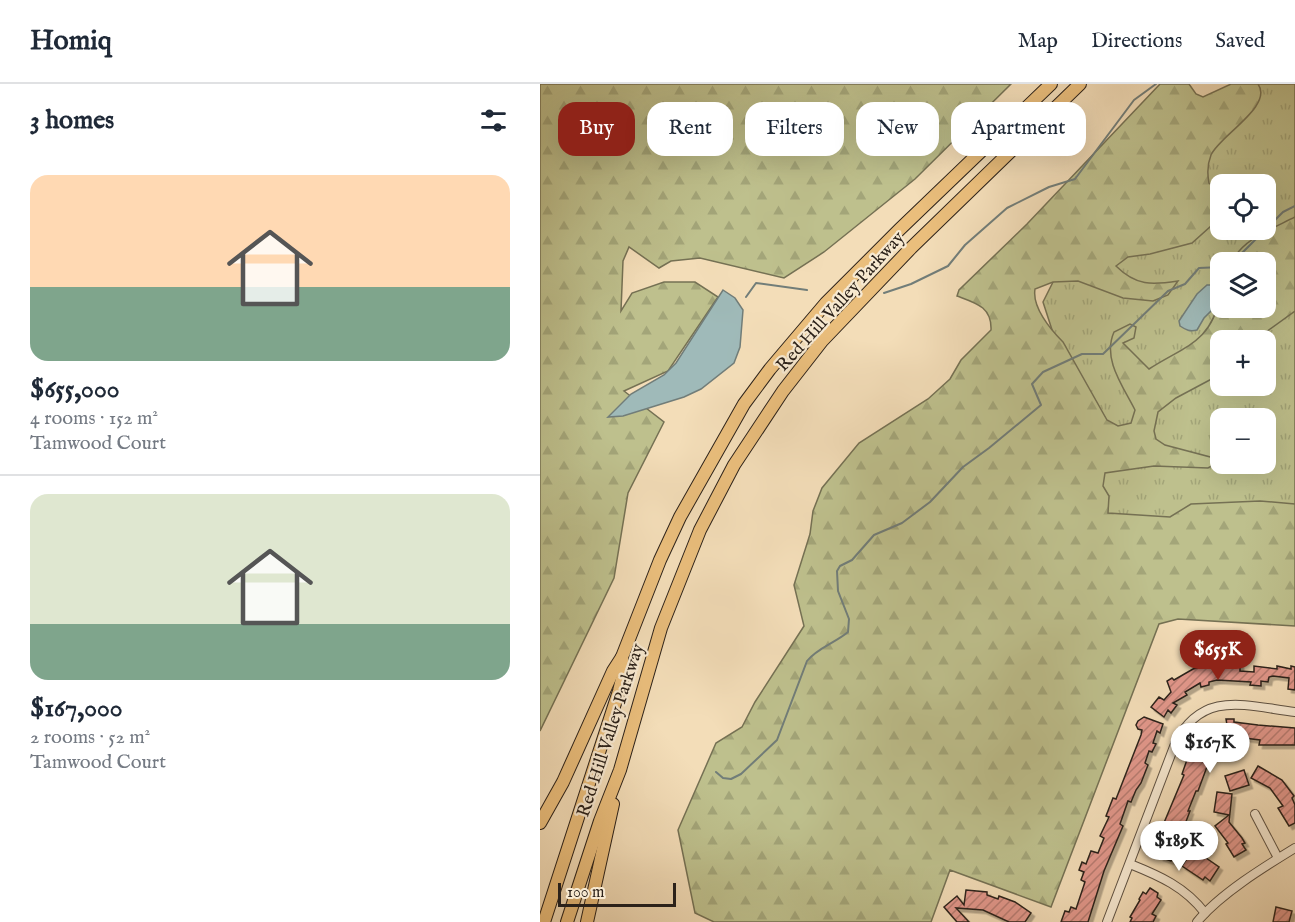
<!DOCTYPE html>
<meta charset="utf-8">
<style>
body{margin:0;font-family:"IM FELL English",serif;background:#f6f6f7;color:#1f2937;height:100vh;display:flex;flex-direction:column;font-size:22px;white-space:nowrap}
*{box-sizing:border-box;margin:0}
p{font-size:20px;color:#747a83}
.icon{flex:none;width:33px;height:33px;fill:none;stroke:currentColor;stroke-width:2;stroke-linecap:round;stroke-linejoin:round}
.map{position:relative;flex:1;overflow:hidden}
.side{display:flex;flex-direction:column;background:#fff;width:540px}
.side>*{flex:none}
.hud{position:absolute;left:18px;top:18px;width:570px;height:54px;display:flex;gap:12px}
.tools{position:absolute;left:670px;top:90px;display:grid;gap:12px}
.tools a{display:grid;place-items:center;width:66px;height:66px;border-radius:12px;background:#fff;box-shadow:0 6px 24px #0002;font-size:30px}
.scale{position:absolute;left:18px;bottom:15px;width:118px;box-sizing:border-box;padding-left:6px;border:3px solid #2c221a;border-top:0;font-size:16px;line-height:21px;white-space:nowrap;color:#2c221a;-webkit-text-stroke:4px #f7e9d1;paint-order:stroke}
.price{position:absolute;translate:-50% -51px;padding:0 14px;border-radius:21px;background:#fff;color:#222;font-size:20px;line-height:39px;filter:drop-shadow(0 2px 3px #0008)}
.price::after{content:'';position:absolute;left:50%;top:36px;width:18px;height:14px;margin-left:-9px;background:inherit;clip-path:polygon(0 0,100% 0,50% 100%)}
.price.active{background:#8f2418;color:#fff}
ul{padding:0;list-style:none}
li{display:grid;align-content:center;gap:12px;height:318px;padding:0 30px}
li+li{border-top:2px solid #e0e1e3}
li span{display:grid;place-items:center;height:186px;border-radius:18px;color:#555}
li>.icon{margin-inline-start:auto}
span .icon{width:108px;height:108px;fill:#fffc;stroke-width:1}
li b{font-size:26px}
h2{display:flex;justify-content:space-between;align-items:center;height:72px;padding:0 30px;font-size:26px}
.pill{padding:0 21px;border-radius:18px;background:#fff;box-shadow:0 6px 24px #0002;font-size:21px;line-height:54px}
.pill.active{background:#8f2418;color:#fff}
header{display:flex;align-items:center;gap:36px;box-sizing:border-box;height:84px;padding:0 30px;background:#fff;border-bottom:2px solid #e0e1e3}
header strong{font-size:28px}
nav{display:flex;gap:33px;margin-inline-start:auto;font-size:21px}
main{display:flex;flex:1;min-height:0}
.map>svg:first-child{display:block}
</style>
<header>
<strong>Homiq</strong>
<nav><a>Map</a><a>Directions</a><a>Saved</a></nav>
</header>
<main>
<section class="side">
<h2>3 homes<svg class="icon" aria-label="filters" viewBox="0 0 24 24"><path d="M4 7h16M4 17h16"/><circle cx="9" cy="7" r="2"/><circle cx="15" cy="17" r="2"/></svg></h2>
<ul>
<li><span style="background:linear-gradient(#ffd9b3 60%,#7fa58c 0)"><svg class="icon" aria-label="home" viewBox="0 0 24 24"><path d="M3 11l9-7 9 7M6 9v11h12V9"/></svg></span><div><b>$655,000</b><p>4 rooms · 152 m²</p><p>Tamwood Court</p></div></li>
<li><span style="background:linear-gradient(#dfe7d0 70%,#7fa58c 0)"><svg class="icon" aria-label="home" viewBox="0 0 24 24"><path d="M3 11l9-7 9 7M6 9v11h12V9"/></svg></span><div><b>$167,000</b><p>2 rooms · 52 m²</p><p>Tamwood Court</p></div></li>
</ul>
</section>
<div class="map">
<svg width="755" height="838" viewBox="0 0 755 838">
<defs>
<pattern id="grass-tufts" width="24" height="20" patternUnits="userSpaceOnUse" patternTransform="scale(1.5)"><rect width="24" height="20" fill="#bec08d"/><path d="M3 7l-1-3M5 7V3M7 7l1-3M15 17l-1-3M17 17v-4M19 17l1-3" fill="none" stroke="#a3a579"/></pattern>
<pattern id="forest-firs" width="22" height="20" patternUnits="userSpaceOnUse" patternTransform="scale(1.5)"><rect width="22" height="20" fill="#bec08d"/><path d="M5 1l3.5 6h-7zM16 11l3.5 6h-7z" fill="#a3a579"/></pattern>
<pattern id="building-hatch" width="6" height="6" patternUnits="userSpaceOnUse" patternTransform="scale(1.5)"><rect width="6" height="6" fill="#e2978b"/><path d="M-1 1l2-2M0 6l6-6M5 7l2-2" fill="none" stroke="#b77b71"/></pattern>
<filter id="shadow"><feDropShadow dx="3.5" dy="3.5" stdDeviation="0" flood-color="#0004"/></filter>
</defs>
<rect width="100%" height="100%" fill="#f3ddb8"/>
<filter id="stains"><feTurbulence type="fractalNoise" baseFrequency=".00333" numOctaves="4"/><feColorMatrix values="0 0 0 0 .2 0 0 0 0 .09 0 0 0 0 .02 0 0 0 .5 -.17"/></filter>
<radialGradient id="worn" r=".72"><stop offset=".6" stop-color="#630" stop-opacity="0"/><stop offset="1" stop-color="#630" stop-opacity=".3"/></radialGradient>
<!-- grass -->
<path fill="url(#grass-tufts)" stroke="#757154" stroke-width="1.5" fill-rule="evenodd" d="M714,0h41v424l-118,19 -81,-4 -18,-113 -35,-108 14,-28zM681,100h45v46h-45zM681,178h45v46h-45zM681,256h45v46h-45zM681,334h45v46h-45z"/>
<!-- forest -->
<g fill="url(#forest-firs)" stroke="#757154" stroke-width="1.5">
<path d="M0,0h471l-96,95 -91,73 -40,26 -84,-20 -29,3 -12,7 -30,-21 -6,14 -2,50 11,-18 32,-11h31l23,15 -50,74 -44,20 40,31 -36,71 -14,85 -74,153z"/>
<path d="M620,0h29l7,10 7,3 28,-13h27c16,22 -39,52 -47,71 -4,10 -4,18 -2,28l12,9v25l-29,26 -42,11 -22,3 -12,9c20,20 36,19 62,15l-10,14 -15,6 -30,-3 -45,-17 -25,1 -18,7c-3,18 15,40 28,53l44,78 11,6 13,-3 4,-13c-12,-24 -33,-51 -21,-78l16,-8 6,3 -2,11 -11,5 26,26c37,-24 61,-25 72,-74v13h45v-46h-34c10,-23 42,-34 63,-45v94l-40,29h-34v34l-45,24 -18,14 -4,19 2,8 9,6 49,13 3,5 -9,5 -54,-2 -49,7 -2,13 6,10 -1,17 62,4 21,-13 69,-3 35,3v122l-117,-7 -19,5 -108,283 -101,-37 -19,52h-217l-19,-9 -17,-83 38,-87 26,-16 13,-25 49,-76 -10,-41 16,-51 3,-23 9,-23 37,-45 69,-44 22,-20 11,-19 30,-30c1,-23 -15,-27 -34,-34l2,-6 68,-66z"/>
</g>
<!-- water -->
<g fill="#9fbab9" stroke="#717d79" stroke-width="1.5">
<path d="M667,201h12l1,4 -8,21 -8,8 -7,12c-7,2 -11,0 -17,-4l-1,-5 18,-27z"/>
<path d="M183,206l12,8 8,12 -3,37 -6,16 -33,26 -17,8 -61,19 -15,1 23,-23 33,-19 12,-12z"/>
</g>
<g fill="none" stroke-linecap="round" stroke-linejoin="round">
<!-- stream -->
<g stroke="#717d79" stroke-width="2">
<path d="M726,145l17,-17 12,-6"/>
<path d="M697,178l4,-8 24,-24"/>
<path d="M344,209l27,-9 37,-18 17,-21 42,-37 42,-21 26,-8 59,-79 22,-16"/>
<path d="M206,213l10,-14 51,7"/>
<path d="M176,688l7,6 8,1 10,-5 36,-34 30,-79c10,-13 28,-18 41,-29l1,-13 -11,-28 -1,-20 3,-5 12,-6 22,-25 28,-12 28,-21 33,-35 26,-19 52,-43 -9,-21 11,-12 39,-18h21l65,-63 17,-7 14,-16 22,-1"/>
</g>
</g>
<!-- building -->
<g fill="url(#building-hatch)" stroke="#2c221a" stroke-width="1.5" filter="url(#shadow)">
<path d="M676,579l24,2v6l14,1v-6l23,3v-3l14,3v-3l4,1v23l-7,-1 1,-11 -16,-2 -4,1 -1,5 -7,-1v5l-11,-1 1,-3 -34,-2 -8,2v3l-8,2 -1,-4 -15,9 2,3 -14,8 4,2 -6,8 -3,-3 -4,7 -13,-10 8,-10 5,3 7,-8 -4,-11 5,-3 2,2 19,-11z"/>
<path d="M604,633l19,7 -3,9 -3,-2 -4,12 3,1 -4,8 -3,-1 -4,12 3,2 -7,18 -5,7 -5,12 -3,-1 -8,23 3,2 -19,45 -16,51h-27l4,-11 4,1 2,-5 5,2 9,-27 -4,-2 3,-8 -5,-2 3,-8 4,2 5,-13 7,2 6,-15 -4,-2 9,-19 -3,-1 7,-18 3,1 25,-64 1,-5 -4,-1 -2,-4 2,-4z"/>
<path d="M686,635h8v3l24,3 37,3v17h-36l1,-5 -24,-3v3l-21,2 -4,14 -13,35h-2l-8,20h2l-19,50 -11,-4 1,-5 -8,-3 31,-74 -2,-1 7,-20 3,1 5,-17 5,2 3,-8 13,5 -1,-11 10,-1z"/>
<path d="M718,682l24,14 12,16 -2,2 3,7v18l-6,3 -11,-18 5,-2 -13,-18 -19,-10z"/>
<path d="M704,686l5,15 -19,6 -5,-15z"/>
<path d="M677,708l15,2 -3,28 13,16 3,5 -3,1 4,6 -12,7 -8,-13 2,-1 -13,-17 14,-11 -15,-3z"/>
<path d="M653,765l26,18 -9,14 -5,-4 -2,3 -21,-14z"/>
<path d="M610,804l8,5 -1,4 4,3 -9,14 4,2 -3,6h-23l2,-4 -2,-1 10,-17 -1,-1 4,-7 3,2z"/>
<path d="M426,806l21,2v3l11,4 1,-3 16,6 16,11 -6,9h-16l-26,-12 -27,-2 13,14h-12l-13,-15 13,-11 7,9z"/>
<path d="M736,823l16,4 -3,11h-16z"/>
</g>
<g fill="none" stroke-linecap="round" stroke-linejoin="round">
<defs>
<g id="minor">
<path d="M715,730l23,44"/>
<path d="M590,780c30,12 55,23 75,49"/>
<path d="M567,838l68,-178c27,-55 71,-38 120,-32"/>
<path d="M657,838c23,-28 67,-55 98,-74"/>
</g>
<g id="highway">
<path d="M0,739l23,-41 50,-111 9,-14"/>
<path d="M4,838l75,-231 4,-16 -1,-18 38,-97 20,-43 64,-113 26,-35 56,-66 74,-74 151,-145"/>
<path d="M27,838l33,-101 20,-51 41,-142 39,-98 34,-65 49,-74 39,-50 89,-93 169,-164"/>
<path d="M47,838l26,-118"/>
</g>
</defs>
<!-- minor casing -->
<use href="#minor" stroke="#5e5142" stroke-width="10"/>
<!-- highway casing -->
<use href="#highway" stroke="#2c221a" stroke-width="14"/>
<!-- minor -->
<use href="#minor" stroke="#f7e9d1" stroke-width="8"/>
<!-- highway -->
<use href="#highway" stroke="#eabe7c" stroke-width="12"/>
</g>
<g text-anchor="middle" stroke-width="4.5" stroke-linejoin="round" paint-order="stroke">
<!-- street labels -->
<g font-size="18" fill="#2c221a" stroke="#f7e9d1">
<text transform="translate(300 217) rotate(-48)" y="6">Red Hill Valley Parkway</text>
<text transform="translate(70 646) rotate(-72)" y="6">Red Hill Valley Parkway</text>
</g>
</g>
<rect width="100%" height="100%" filter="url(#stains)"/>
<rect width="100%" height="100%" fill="url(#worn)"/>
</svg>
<div class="tools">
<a><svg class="icon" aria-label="locate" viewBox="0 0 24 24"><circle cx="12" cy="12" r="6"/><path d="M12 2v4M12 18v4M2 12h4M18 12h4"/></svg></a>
<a><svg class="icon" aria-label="layers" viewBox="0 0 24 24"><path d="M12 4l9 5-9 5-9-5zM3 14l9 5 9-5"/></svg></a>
<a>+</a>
<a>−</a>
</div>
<div class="scale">100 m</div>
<b class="price active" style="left:678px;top:597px">$655K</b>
<b class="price" style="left:670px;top:690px">$167K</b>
<b class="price" style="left:639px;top:788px">$189K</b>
<div class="hud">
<a class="pill active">Buy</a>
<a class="pill">Rent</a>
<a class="pill">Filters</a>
<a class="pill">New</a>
<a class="pill">Apartment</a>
</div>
</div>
</main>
